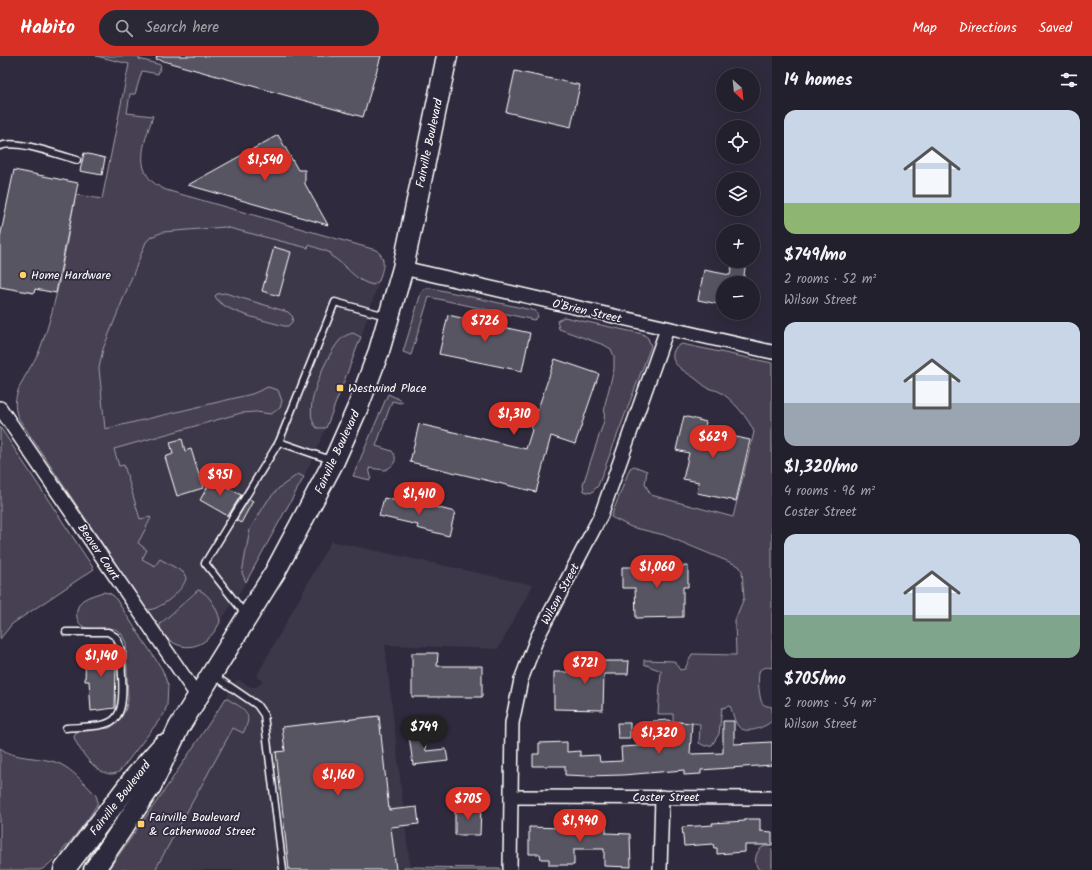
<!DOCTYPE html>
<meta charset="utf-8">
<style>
body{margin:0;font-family:Kalam,sans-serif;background:#2b2836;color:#f1f3f6;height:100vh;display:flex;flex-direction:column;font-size:15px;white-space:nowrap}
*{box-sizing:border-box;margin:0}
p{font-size:13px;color:#a3a3aa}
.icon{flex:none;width:22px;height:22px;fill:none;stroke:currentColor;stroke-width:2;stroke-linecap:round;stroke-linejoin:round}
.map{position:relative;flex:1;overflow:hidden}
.panel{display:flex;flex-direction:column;background:#23202e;width:320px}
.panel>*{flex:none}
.needle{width:26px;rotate:153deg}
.fabs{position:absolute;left:716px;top:12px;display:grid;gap:8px}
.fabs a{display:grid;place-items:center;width:44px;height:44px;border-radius:50%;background:#23202e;box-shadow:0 4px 16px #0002,0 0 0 1px #403e4a;font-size:20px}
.price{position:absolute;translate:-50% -34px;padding:0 9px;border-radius:14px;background:#d93025;color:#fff;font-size:13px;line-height:26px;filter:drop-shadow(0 1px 2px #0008)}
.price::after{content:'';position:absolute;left:50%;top:24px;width:12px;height:9px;margin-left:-6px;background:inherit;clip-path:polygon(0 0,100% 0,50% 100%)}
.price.current{background:#222;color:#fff}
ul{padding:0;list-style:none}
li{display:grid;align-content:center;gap:8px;height:212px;padding:0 12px}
li span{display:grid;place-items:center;height:124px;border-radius:12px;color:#555}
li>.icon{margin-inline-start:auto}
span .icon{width:72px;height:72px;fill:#fffc;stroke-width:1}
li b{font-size:17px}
h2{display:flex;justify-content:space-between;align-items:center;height:48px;padding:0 12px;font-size:17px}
header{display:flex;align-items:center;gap:24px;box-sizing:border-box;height:56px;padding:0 20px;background:#d93025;color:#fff}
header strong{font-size:19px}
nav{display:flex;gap:22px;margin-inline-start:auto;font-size:14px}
.search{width:280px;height:36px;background:#2b2836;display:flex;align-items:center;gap:10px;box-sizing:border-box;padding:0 14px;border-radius:22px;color:#a3a3aa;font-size:15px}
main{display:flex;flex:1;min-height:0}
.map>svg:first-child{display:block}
</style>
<header>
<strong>Habito</strong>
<div class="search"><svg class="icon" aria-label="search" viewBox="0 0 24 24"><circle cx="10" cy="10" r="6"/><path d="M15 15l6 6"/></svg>Search here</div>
<nav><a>Map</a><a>Directions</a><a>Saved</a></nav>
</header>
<main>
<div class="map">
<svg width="772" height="814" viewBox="0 0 772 814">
<rect width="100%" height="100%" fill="#2f2a3d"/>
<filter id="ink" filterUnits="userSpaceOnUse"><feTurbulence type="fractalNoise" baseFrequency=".025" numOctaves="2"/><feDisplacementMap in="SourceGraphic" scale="8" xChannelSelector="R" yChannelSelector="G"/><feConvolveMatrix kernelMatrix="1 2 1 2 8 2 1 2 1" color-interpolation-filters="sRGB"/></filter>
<g filter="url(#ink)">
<!-- built -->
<g fill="#3c3749">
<path d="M217,170l19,2 72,20 1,-3 22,8 18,19 9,7 15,6 6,-4 -18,56 -3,-3h-9l-8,6 -24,42 -5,22v16l9,9 5,-1 -22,49 -4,-2 -32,25 -18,29 -8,44 4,9 -27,42 -1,-8 -24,-24 -32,30 -2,7 2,3 -15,-23 13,-1 25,-25 1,-6 -1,-3 -25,-14 -4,7 -14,-8 -5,-15 14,-24 -1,-3 -10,3 -16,-55 -5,1 -5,-18 127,-35h33l6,-5 -2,-18 -10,-3 -16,7 -147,35 -6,-61 1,-9 3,-10 43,-108 5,-4 12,-5z"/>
<path d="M331,485l202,44 -35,64 -113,-4 25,222h-6v3h-249l78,-142 16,-11 -4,-7 -19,-12 11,-19 14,8h5l5,-4 2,-2 -7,-4z"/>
</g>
<!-- green -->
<g fill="#464152" stroke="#a2a0a8">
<path d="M96,0h43v3l22,6 -3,9 -16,-3 -7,23h-5l-3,19 26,3c-9,27 -23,59 13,74l210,60c12,9 6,20 3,31l-6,4c-19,-4 -26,-20 -42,-29v-3l-22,-8 -1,3 -83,-21 -62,5 -12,5 -5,5 -43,107 -4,19 6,61 147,-35 16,-7 10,3 4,11 -2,7 -9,6 -15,-2 -15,1 -127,36 5,17 5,-1 16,54 10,-2 1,1 -13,25 9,7 -5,9 13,7 5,-7 23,13 3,5c1,10 -29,37 -40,32l-127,-190c-13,-24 12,-48 21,-70 19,-49 25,-103 36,-154l26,4 27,-135z"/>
<path d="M425,232h6l105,23 2,6 -4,3 -105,-23 -18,58 -8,-3 18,-59z"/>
<path d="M225,237l63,19 5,5 -1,5 -4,4h-4c-16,-5 -63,-14 -69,-30l2,-2z"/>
<path d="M564,261l79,17 5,4 3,8 -53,140 -7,7 -7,-2 -1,-7 21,-63 1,-17 9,-35v-13l-3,-7 -7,-4 -45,-16 -2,-8z"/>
<path d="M353,277l8,4 -35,91h-9c-18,-16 11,-77 25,-90 4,-3 7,-4 11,-5z"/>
<path d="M682,288l90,19v305c-4,-1 -9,-1 -12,2 -3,4 -1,31 3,34 2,2 6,2 9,3v14c-7,6 -25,14 -33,6 -5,-4 -6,-15 -9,-21l-8,2 -3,26 -7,11 -7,1 -6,-3 1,-19 -27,-3v-7h-15l3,-43 -17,-7v-4l30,1 6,9 5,-1 7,-15 44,1 -1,-35 9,-22 -2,-27 -3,-5 -75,-31 -33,-8 -20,-10 19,-49 4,-2 13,5 -2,13 6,11 82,22 21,-85c-5,-13 -22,-33 -34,-40 -3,-2 -8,-2 -12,-4 -4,-2 -8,-6 -12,-9 -11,-8 -31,-16 -20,-32z"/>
<path d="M388,338l13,6 2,2 -3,1 -8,-2 -16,45 16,5c7,8 2,15 -7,19l-16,-2 2,9 -1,3 -17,-4z"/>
<path d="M0,371l94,142 -82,55 -12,15z"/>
<path d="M298,418l6,3 -58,105 -4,-9 8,-44 18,-29 11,-12z"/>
<path d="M198,534c11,2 21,22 22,32 -10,22 -33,34 -53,16 -4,-4 -8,-8 -7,-14z"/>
<path d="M103,536l6,1 5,3 48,73 6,16 -1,20 -3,9 -44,57c-17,13 -41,-19 -46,-34l2,-5 3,-1 31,-3 10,-9 5,-8 3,-11 -2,-57 -5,-10 -6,-4c-9,-2 -19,1 -28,-1 -13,-3 -13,-21 -4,-28 6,-4 14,-6 20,-8z"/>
<path d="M226,642c17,11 29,13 17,35l-10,-5 -78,142h-47l52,-73z"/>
<path d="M0,692c15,12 40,8 58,15 14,6 25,19 36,30 3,3 4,7 3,11 -5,12 -45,63 -57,66 -9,0 -29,0 -40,0z"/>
<path d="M768,790l4,4v20h-13c-7,-8 -3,-24 9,-24z"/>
<path d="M404,811l96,1v2h-96z"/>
</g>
<!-- building -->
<g fill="#595564" stroke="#fff">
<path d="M157,0h224l-18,61 -207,-58z"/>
<path d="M515,15l65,14 -9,42 -65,-15z"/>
<path d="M278,79l20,35h7v14l23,41 -140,-40z"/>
<path d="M84,97l21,5 -3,17 -22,-4z"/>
<path d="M14,114l64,13 -22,110 -21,-4 -1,4 -34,-6v-49z"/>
<path d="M274,191l17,5 -12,44 -17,-5z"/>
<path d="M733,205h13l-3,22h-20v22l-25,-5 6,-30 26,5z"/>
<path d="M448,259l82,18 -8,38 -83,-17z"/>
<path d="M555,303l44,15 -24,70 -24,-8 -15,56 -126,-30 9,-38 107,25 6,-19 -1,-1z"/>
<path d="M684,360l22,6 -2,8 46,10 -14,61 -39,-8 2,-11 -16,-3 6,-26 -13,-3z"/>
<path d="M182,383l3,12 6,-2 12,39 -26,8 -12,-39 8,-3 -3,-12z"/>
<path d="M212,423l29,16 -13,21 -28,-16z"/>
<path d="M384,442l38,9 1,-3 32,8 -6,24 -32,-8 1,-3 -39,-9z"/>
<path d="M249,443l4,2 -12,22 -5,-3z"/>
<path d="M643,502h15v9l30,-1v21h-5v30l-47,1 -1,-30h-13v-21h21z"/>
<path d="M110,589l1,21h5l-1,42 -24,3 -2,-30h-4l1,-34z"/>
<path d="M412,597h26l-1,13h45v31h-70z"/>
<path d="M579,605h50l-1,13h-24l-1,36 -49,-1v-37h25z"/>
<path d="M379,660l10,94 28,-3 2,17 -28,3 5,43h-107l-13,-118 9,-1 -3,-24z"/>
<path d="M670,664v2l22,1 -2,31 33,-1v-32h11v23l38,-2v23l-71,5v4l-17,1v-5l-61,5 -35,1 -23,-1v-9h-32v-12h6v-11l28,-1v10l13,-1v5l19,-1 1,7 22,-1 -1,-14 34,-2 -2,-24z"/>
<path d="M617,667h13v15h-12z"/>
<path d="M423,670l3,25 20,-2 2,12 -35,4 -5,-37z"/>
<path d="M455,751l26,1 -1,27h-25z"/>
<path d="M745,763h15v12l12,1v13h-27v7l-28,2v-6h-3l-1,-4 -29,2 -2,-19 31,-2 -1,-2 33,-2z"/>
<path d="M586,765h20v12l24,1 1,33 -27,-1v-17h-30v16h-25v-6h-8l-1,-5h-11v-27l34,1v-4l23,-1z"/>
</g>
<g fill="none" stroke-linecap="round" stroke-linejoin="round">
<defs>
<g id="lane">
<path d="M0,90c18,-7 58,9 77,14"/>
<path d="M279,386l52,18"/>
<path d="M245,558l-40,-51 74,-121 56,-140 51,14"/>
<path d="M66,576h42l8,5c7,11 5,27 6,39 3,53 -10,49 -56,52"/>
<path d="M213,619l44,30 7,10 19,155"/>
</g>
<g id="street">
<path d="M403,212l369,84"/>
<path d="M0,352l198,289"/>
<path d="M511,741l261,1"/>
<path d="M510,814l2,-147 9,-43 16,-42 64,-123 66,-186"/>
<path d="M660,814l2,-73"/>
</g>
<g id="primary">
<path d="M64,814l70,-92 29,-33"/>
<path d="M94,814l57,-84 28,-59 96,-155 59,-111 24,-54 21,-56 24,-83 44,-212"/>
</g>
</defs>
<!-- lane casing -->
<use href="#lane" stroke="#fff" stroke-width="9"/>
<!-- street casing -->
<use href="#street" stroke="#fff" stroke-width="16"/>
<!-- primary casing -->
<use href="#primary" stroke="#fff" stroke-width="23"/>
<!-- lane -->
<use href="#lane" stroke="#2f2a3d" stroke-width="6"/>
<!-- street -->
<use href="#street" stroke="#2f2a3d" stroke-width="13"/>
<!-- primary -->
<use href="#primary" stroke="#2f2a3d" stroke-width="20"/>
</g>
</g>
<!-- markers -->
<g fill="#ffd166" stroke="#2f2a3d" stroke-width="1.5">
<circle cx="23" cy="219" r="4"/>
<rect x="336" y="328" width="8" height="8" rx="2"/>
<rect x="137" y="764" width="8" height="8" rx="2"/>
</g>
<g text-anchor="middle" stroke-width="3.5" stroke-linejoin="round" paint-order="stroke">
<!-- street labels -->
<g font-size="12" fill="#fff" stroke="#2f2a3d">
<text transform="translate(429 87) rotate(-78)" y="4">Fairville Boulevard</text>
<text transform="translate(587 255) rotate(13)" y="4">O'Brien Street</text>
<text transform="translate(337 396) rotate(-65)" y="4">Fairville Boulevard</text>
<text transform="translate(99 496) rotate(56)" y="4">Beaver Court</text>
<text transform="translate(560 538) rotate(-62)" y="4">Wilson Street</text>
<text x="666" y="745">Coster Street</text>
<text transform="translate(120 742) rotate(-52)" y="4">Fairville Boulevard</text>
</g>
<!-- poi labels -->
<g font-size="12" fill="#fff" stroke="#2f2a3d" text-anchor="start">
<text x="31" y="223">Home Hardware</text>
<text x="348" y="336">Westwind Place</text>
<text x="149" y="765">Fairville Boulevard<tspan x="149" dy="14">&amp; Catherwood Street</tspan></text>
</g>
</g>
</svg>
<div class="fabs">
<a><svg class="needle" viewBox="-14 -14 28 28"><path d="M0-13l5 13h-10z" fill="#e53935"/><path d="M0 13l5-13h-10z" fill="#a3a3aa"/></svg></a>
<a><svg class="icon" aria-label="locate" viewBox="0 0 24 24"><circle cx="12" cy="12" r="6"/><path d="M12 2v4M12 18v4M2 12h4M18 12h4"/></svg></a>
<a><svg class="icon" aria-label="layers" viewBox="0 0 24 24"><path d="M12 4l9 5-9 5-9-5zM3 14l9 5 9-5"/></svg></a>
<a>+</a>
<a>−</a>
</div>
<b class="price" style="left:265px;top:126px">$1,540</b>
<b class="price" style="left:485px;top:287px">$726</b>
<b class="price" style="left:514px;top:380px">$1,310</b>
<b class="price" style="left:713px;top:403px">$629</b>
<b class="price" style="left:220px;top:441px">$951</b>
<b class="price" style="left:419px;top:460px">$1,410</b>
<b class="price" style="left:657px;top:533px">$1,060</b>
<b class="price" style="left:101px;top:622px">$1,140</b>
<b class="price" style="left:585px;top:629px">$721</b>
<b class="price current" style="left:424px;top:693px">$749</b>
<b class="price" style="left:659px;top:699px">$1,320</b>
<b class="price" style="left:338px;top:741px">$1,160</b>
<b class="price" style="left:468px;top:765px">$705</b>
<b class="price" style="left:580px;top:787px">$1,940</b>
</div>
<section class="panel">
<h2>14 homes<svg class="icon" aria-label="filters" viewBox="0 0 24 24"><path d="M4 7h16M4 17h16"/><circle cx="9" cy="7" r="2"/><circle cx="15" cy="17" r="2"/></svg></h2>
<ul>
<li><span style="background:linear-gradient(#c9d6e8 75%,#8fb573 0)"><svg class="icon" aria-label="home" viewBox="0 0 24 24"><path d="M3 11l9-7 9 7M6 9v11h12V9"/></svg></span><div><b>$749/mo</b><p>2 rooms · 52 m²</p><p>Wilson Street</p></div></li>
<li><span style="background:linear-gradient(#c9d6e8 65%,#9aa5b1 0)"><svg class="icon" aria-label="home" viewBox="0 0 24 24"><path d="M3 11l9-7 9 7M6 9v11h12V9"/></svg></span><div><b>$1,320/mo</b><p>4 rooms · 96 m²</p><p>Coster Street</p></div></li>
<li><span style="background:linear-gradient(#c9d6e8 65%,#7fa58c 0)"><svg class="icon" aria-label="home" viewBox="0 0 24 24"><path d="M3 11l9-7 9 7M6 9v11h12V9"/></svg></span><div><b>$705/mo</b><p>2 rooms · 54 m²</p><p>Wilson Street</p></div></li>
</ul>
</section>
</main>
